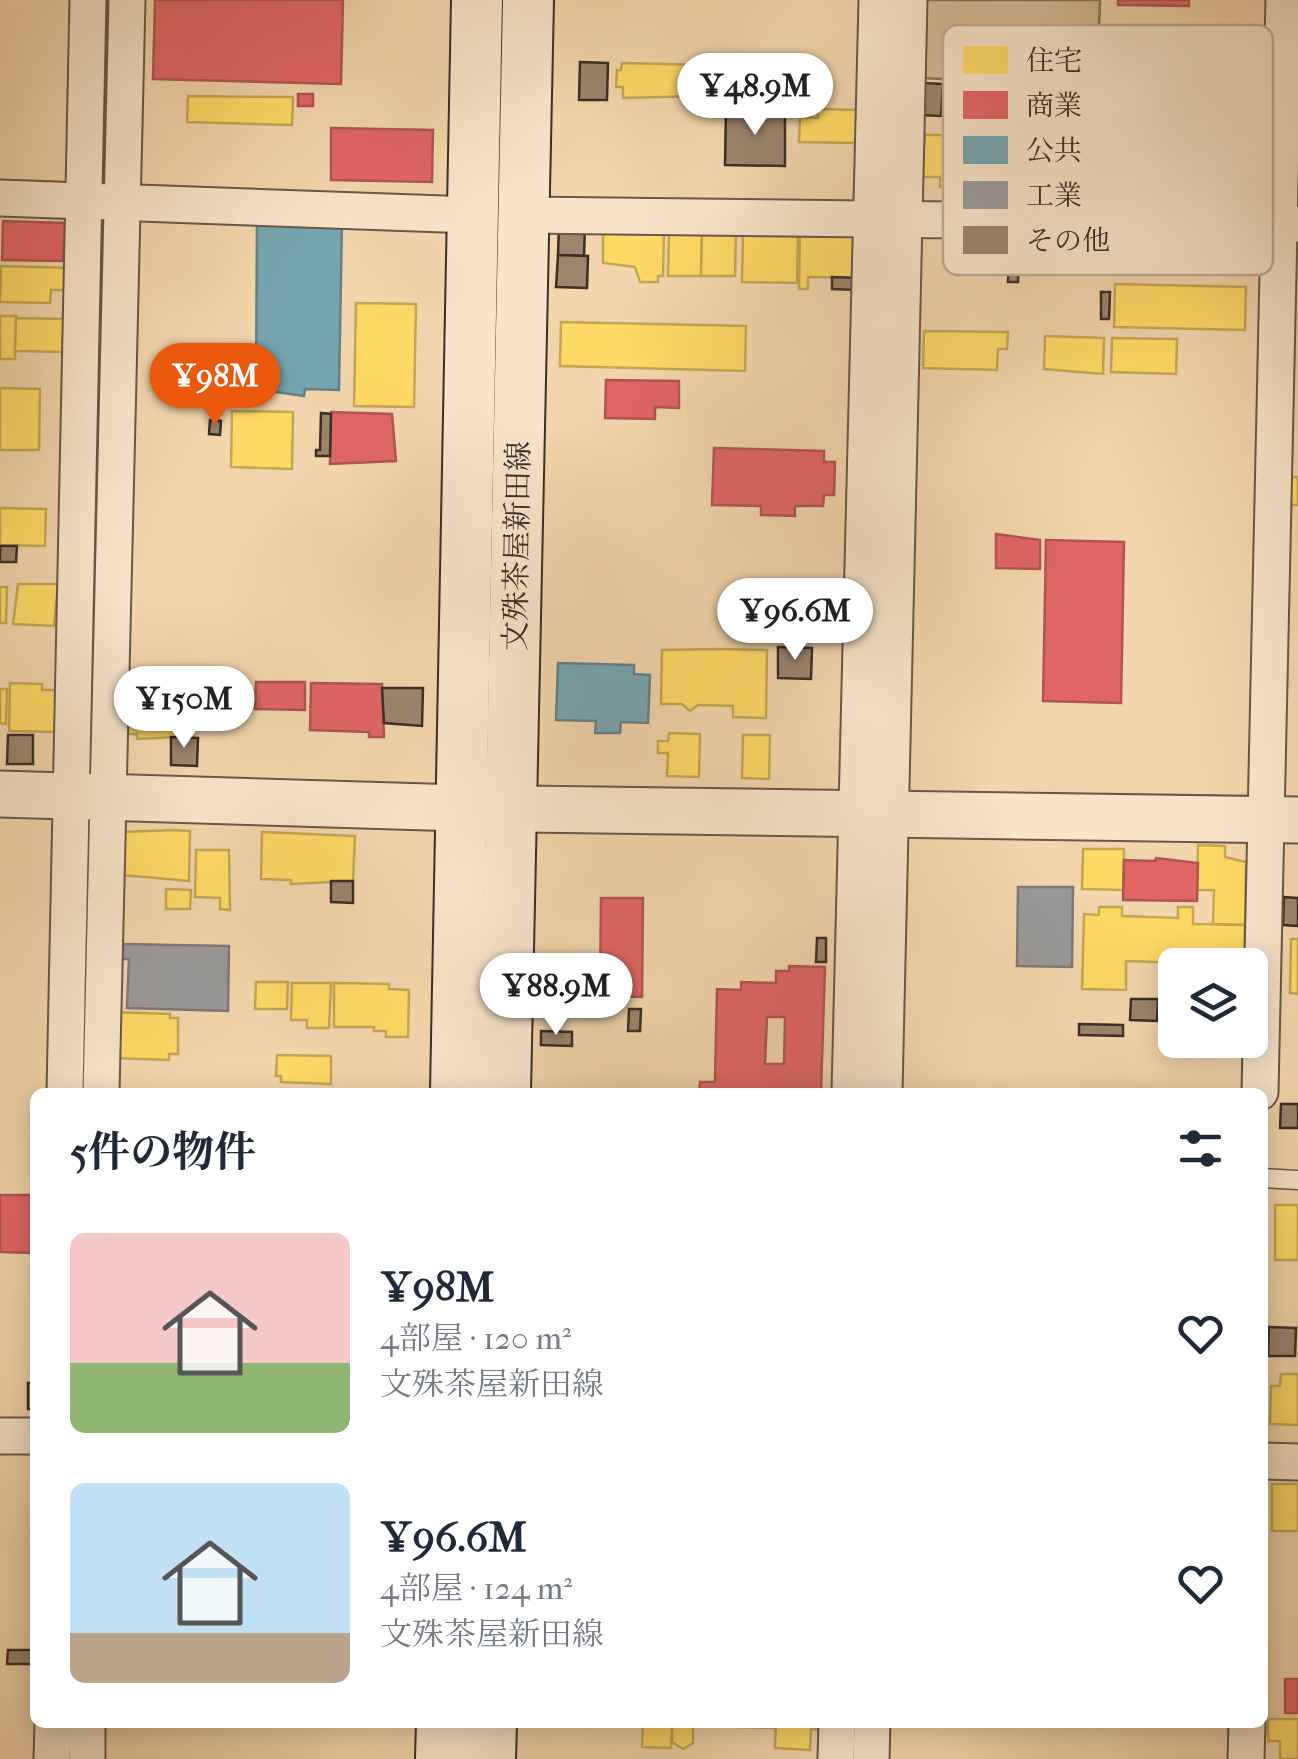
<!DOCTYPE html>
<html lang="ja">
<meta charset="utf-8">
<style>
body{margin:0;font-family:"IM FELL French Canon","Noto Serif JP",serif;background:#f2f2f3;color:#1f2937;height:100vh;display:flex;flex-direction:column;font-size:38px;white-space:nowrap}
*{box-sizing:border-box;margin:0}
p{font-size:32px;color:#747a83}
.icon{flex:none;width:55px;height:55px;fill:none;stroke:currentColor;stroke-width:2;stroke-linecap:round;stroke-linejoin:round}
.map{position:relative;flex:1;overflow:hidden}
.sheet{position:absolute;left:30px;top:1088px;width:1238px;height:640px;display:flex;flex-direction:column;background:#fff;border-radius:15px;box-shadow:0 5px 25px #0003}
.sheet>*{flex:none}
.tools{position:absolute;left:1158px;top:948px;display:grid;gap:20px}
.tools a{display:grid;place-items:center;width:110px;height:110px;border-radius:15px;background:#fff;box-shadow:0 5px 25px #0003;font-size:50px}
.price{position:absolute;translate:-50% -85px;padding:0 22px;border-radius:35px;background:#fff;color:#222;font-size:32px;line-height:65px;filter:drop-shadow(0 2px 5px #0008)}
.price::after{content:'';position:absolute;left:50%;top:60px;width:30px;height:22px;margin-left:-15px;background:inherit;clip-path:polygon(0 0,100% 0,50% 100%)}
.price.current{background:#ea580c;color:#fff}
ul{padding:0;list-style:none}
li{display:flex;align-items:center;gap:30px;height:250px;padding:0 40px}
li span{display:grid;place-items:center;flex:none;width:280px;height:200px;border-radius:15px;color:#555}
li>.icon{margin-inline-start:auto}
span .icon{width:120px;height:120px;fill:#fffc;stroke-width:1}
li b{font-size:42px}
h2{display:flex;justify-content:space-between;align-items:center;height:120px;padding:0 40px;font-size:42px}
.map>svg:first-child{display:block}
</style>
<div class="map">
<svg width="1298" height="1759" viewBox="0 0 1298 1759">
<rect width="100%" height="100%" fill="#f2d5ac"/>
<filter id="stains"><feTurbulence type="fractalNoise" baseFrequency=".002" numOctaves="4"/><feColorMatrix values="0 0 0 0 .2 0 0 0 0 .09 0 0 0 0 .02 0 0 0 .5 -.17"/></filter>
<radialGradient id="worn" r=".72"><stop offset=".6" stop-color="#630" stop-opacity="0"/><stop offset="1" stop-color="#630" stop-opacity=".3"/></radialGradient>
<!-- green -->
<path fill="#d3b996" stroke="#86745f" stroke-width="2.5" d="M922,0h178l-3,85 -177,-7z"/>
<!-- homes -->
<g fill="#ffd966" stroke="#c4a653" stroke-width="2.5">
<path d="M622,63l82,2 -4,31 -77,2v-11h-7l1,-17h4z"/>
<path d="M713,69l90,2v27l-49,-1v7l-35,-1v-7h-7z"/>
<path d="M188,96l105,1 -1,28 -105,-3z"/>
<path d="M818,109l39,1 -1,33 -57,-1 1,-25 18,1z"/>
<path d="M925,135h35l-1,47 -4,5h-15v-10h-18z"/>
<path d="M669,226h33l-1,50h-33z"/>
<path d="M664,230l-1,46h-5v6h-18l-5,-15 -32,-4v-31z"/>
<path d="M800,232l58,1v45l-50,-1v12h-9z"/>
<path d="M702,233l34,1 -1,42h-34z"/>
<path d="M743,233l55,1 -1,49 -55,-1z"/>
<path d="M1,266l71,2 -1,22h-20l-1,13 -50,-1z"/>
<path d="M1115,284l131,3 -1,43 -131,-3z"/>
<path d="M356,303l60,1 -2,103 -60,-1z"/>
<path d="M0,316h16l-1,43h-15z"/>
<path d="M16,318l51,1 -1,33 -51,-1z"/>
<path d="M561,322l185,4 -1,45 -185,-5z"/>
<path d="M924,331l84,1 -1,17h-9l-1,21 -74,-2z"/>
<path d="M1045,336l59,2 -1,36 -59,-5z"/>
<path d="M1112,338l65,1 -1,35 -65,-2z"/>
<path d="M0,388l40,1 -1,61h-39z"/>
<path d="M232,411l61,1 -1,57 -61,-2z"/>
<path d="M1291,477h7v28h-8z"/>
<path d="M0,508l46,1 -1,37 -45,-1z"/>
<path d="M18,584h40l-4,42 -41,-2z"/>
<path d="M0,587h7l-1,36h-6z"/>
<path d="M720,649l47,1 -1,68 -33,-1v-11l-35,-1 -8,6 -8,-7h-21l1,-54z"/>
<path d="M10,683l32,1v6h14v42l-47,-1z"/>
<path d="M127,683l16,1 -1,6 38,1 -2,46 -41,2v-5h-10l1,-20 11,1 1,-16 -13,-1z"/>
<path d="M0,689h7l-1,35 -6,-1z"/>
<path d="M669,733l31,1 -1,43 -32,-1 1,-23h-10v-12h10z"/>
<path d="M743,735h27l-1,44 -27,-1z"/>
<path d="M174,830l16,1 -1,50 -67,-6 1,-43z"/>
<path d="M262,832l93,4 -2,45 -62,3v-4l-30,-1z"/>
<path d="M1198,845l27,1v11l21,5 -1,63 -32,-1 1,-34h-17z"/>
<path d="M1083,849h41l-1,41 -41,-1z"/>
<path d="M196,850h33l1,60 -10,-1v-11l-25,-1z"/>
<path d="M166,889l25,1 -1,19h-24z"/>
<path d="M1099,907h23v9l56,2v-11h15v17l52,1 -1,40 -118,-4v29l-44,-1 2,-75 15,1z"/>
<path d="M1291,939h7v55l-8,-1z"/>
<path d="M256,982h32l-1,27h-32z"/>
<path d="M292,983h39l-2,45h-22v-8h-16z"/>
<path d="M334,983l55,1v5l20,1 -1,47h-22v-6h-12v-4h-40z"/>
<path d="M114,1012l56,2v4h8v36h-9v6l-56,-2z"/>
<path d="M277,1055l54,1v28l-50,-2v-6h-5z"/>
<rect x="1275" y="1205" width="23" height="55"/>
<path d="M1281,1374h17v51l-28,-1 1,-38h9z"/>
<rect x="1272" y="1484" width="26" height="47"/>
<path d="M1268,1719h30v40h-18v-18h-12z"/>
<path d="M643,1722h50v21l-10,6 -11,-7v-16z"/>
<path d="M738,1722h38v6l-38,-1z"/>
<path d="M776,1722h48v8l-13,-1 -1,21 -35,-2z"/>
<path d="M643,1725l29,1 -1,22 -29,-1z"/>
</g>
<!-- shops -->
<g fill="#e06666" stroke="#ae5553" stroke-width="2.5" fill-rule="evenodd">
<path d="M155,0h188l-2,84 -188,-5z"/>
<path d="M1118,0h71v6l-71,-1z"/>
<rect x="298" y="94" width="15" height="12"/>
<path d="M331,128l102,2 -1,52 -101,-2z"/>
<path d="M3,221l62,2 -2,38 -61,-1z"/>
<path d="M606,380l73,1v27l-24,-1v12l-50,-1z"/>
<path d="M331,412l61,2 4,47 -66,3z"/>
<path d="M714,448l110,3v11h11l-1,33h-10l-1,11h-28v10l-34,-1v-9l-49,-1z"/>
<path d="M996,534l44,6v29l-44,-1z"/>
<path d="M1046,540l78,2 -3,161 -78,-2z"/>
<path d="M256,682h49v28l-50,-1z"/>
<path d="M311,683l71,1 2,53h-15v-5l-59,-2z"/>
<path d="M1156,858l42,5 -1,38 -74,-1 1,-40 31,1z"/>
<path d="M601,898h42l-1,99 -42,-1z"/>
<path d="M789,966l36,1 -4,125h-122l1,-10h15l2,-93 24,1v-8l35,1v-12h13zM767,1017h18l-1,47h-19z"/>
<path d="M0,1195h35v58l-35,-1z"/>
<rect x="1285" y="1679" width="13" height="34"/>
</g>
<!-- public -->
<g fill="#76a5af" stroke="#648186" stroke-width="2.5">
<path d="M257,218l85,2 -3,170 -34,-1 -1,7 -48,-7z"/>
<path d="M558,663l76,2v9l16,1 -2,48 -27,-1 -1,11h-25l1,-12 -40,-1z"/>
</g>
<!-- industry -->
<g fill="#999" stroke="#7c7977" stroke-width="2.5">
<path d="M1018,887h55l-1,80 -55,-1z"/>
<path d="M121,944l108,2 -1,65 -101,-3 2,-49h-8z"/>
</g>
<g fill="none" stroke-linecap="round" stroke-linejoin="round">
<!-- stream -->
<g stroke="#83705c" stroke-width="10">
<path d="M104,187l4,-187"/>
<path d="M96,558l8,-344"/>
</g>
</g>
<!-- building -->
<g fill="#9a856d" stroke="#3a2e28" stroke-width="2.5">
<path d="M580,62l28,1 -1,37h-28z"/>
<path d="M922,83l21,1 -2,32 -21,-1z"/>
<path d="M726,109l59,1v56l-60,-1z"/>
<path d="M559,225h26l-1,31 -26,-1z"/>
<path d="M558,255l30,1 -1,32 -31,-1z"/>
<path d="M1009,260h9v22h-10z"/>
<path d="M832,277l26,1 -1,12 -25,-1z"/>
<path d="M1101,292h9l-1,27h-8z"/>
<path d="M321,413l10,1 -1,42h-14v-6h4z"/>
<path d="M210,420l11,1 -1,14 -11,-1z"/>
<path d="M0,546h17l-1,16h-16z"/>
<path d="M778,647l34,1 -1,31 -33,-1z"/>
<path d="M191,681h10l-1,18h-9z"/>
<path d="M382,688h41l-1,38 -38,-3z"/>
<path d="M8,735h25v29h-26z"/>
<path d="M171,737l27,1 -1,28 -26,-1z"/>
<path d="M331,881h22v22l-22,-1z"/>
<path d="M1284,897l14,1v28l-15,-1z"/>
<path d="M817,938h9v24h-10z"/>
<path d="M1131,999h27l-1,22 -27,-1z"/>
<path d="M629,1009h12l-1,22h-12z"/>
<path d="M1079,1024l44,1v11l-44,-1z"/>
<path d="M541,1031l31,1v14l-31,-1z"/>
<path d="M1281,1104h17v24h-18z"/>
<path d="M1269,1327l27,1 -1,28h-27z"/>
<rect x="28" y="1383" width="7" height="26"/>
<path d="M8,1650h27v14h-28z"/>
</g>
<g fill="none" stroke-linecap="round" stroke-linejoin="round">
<defs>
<path id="service" d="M1262,1178l36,2"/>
<g id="minor">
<path d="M0,198l472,17"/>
<path d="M525,215l773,9"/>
<path d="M65,1092l23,-1092"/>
<path d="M101,1092l26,-1092"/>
<path d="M850,1092l27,-1092"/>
<path d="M884,1092l25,-1092"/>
<path d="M1260,1092l24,-1092"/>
<path d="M0,1436h35"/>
<path d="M1262,1461l36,1"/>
<path d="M52,1759l1,-37"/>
<path d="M87,1759v-37"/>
<path d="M836,1759l1,-37"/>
<path d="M871,1759l1,-37"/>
<path d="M1246,1759l1,-37"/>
</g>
<path id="tertiary" d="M0,794l461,14 837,12"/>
<g id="secondary">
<path d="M456,1092l21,-1092"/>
<path d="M505,1092l23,-1092"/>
<path d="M441,1759l1,-37"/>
<path d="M490,1759l1,-37"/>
</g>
</defs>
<!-- service casing -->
<use href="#service" stroke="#685849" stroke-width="21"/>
<!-- minor casing -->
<use href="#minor" stroke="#685849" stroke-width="39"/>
<!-- tertiary casing -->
<use href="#tertiary" stroke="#685849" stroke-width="49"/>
<!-- secondary casing -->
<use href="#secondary" stroke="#3a2e28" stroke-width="54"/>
<!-- service -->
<use href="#service" stroke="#f7e4c9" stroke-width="18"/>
<!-- minor -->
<use href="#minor" stroke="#f7e4c9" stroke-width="35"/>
<!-- tertiary -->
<use href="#tertiary" stroke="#f7e4c9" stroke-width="45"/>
<!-- secondary -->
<use href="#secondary" stroke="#f7e4c9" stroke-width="50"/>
</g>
<g text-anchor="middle" stroke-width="10" stroke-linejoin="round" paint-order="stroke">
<!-- street labels -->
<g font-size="30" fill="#3a2e28" stroke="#f7e4c9">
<text transform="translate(517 546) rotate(-89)" y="10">文殊茶屋新田線</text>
</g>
</g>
<!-- legend -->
<rect x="943" y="25" width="330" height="250" rx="15" fill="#f7e4c9" stroke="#bead99" stroke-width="2.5"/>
<rect x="963" y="46" width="45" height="28" fill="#ffd966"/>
<rect x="963" y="91" width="45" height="28" fill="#e06666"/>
<rect x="963" y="136" width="45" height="28" fill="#76a5af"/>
<rect x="963" y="181" width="45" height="28" fill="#999"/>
<rect x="963" y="226" width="45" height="28" fill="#9a856d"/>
<g font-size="28" fill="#3a2e28">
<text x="1026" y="70">住宅</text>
<text x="1026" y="115">商業</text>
<text x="1026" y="160">公共</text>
<text x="1026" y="205">工業</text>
<text x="1026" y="250">その他</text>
</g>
<rect width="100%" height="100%" filter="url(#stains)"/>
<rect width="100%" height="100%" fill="url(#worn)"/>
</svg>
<div class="tools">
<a><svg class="icon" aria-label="layers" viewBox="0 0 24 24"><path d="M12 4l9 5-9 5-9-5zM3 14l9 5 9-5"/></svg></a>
</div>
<b class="price" style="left:755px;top:138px">¥48.9M</b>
<b class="price current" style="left:215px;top:428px">¥98M</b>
<b class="price" style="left:795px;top:663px">¥96.6M</b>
<b class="price" style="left:184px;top:751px">¥150M</b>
<b class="price" style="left:556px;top:1038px">¥88.9M</b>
<section class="sheet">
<h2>5件の物件<svg class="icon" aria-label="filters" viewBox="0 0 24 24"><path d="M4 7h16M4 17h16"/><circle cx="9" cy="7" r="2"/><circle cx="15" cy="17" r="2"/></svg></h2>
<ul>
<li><span style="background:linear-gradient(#f6c9c9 65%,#8fb573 0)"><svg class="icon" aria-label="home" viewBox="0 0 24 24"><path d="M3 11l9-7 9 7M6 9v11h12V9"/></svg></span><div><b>¥98M</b><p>4部屋 · 120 m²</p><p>文殊茶屋新田線</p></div><svg class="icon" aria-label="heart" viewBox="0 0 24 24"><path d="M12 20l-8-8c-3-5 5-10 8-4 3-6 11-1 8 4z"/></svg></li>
<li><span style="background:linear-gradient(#bfe0f5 75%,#b9a48a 0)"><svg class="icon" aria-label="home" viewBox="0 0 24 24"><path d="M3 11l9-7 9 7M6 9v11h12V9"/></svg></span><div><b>¥96.6M</b><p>4部屋 · 124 m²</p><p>文殊茶屋新田線</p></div><svg class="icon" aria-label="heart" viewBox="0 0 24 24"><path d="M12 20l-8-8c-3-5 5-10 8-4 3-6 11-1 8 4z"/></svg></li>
</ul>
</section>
</div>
